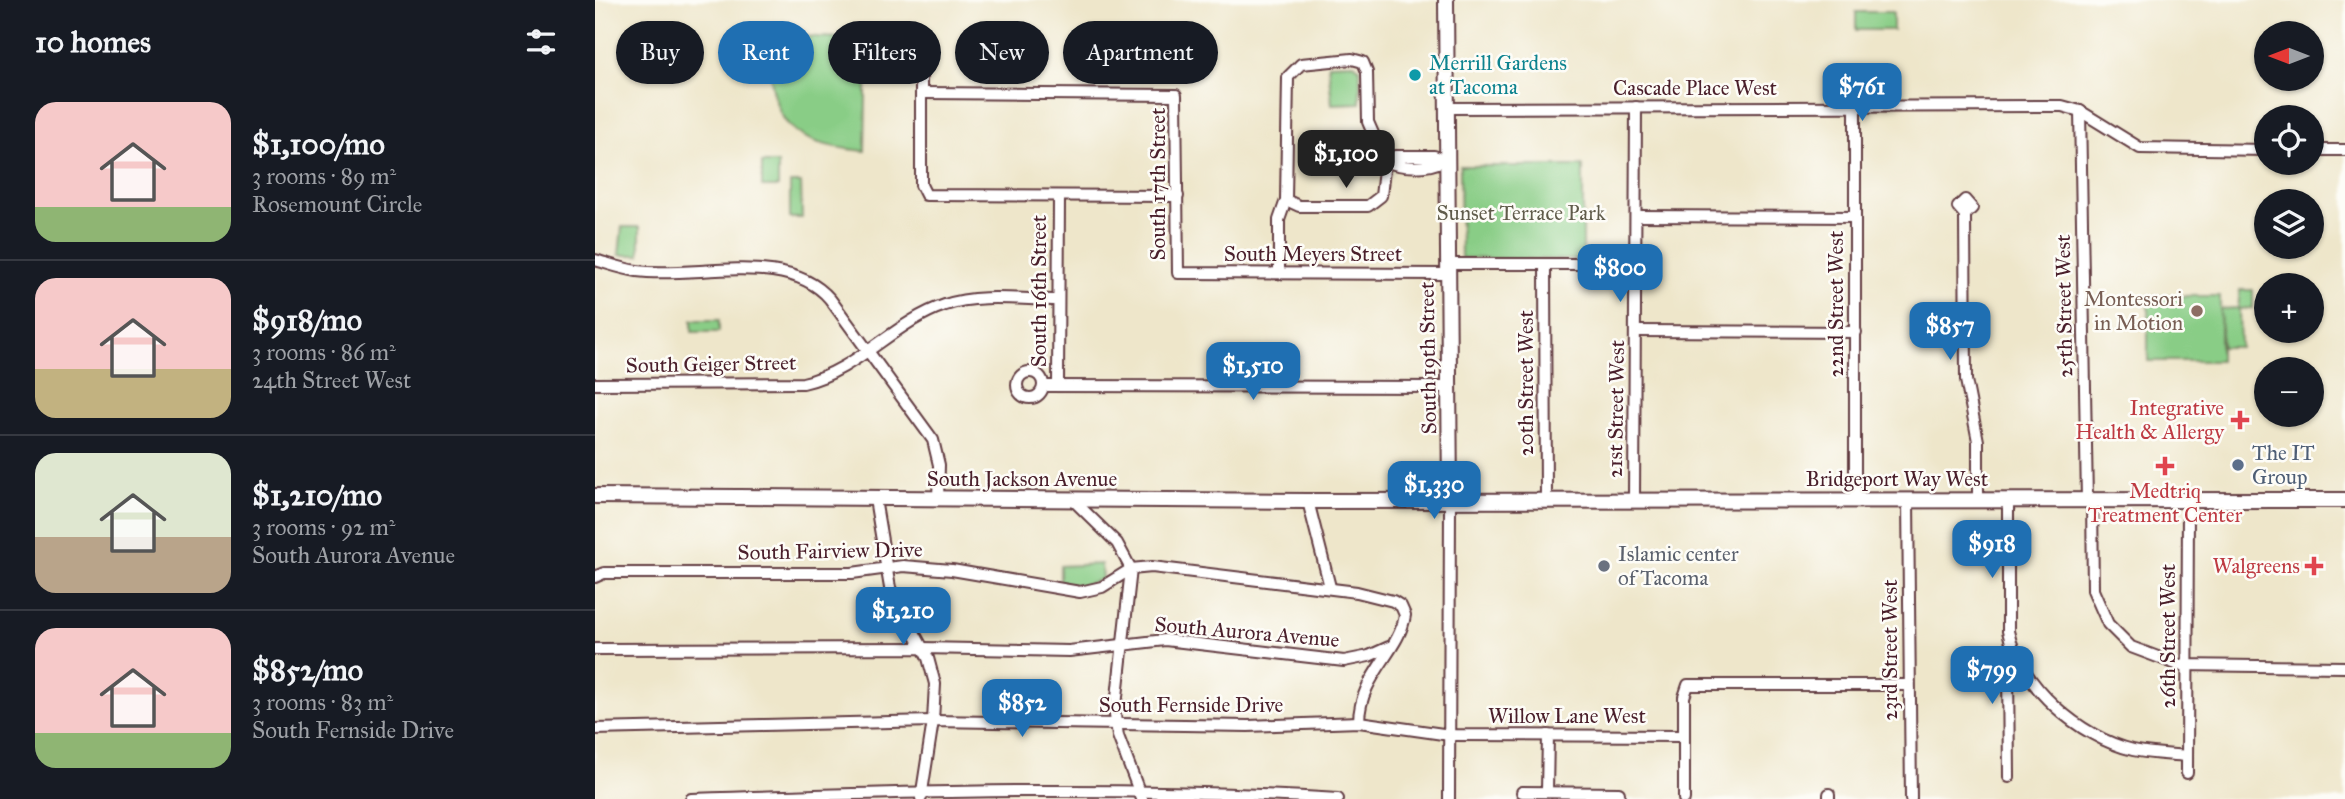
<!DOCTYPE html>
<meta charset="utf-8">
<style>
body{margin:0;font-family:"IM FELL Great Primer",serif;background:#20242c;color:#f1f3f6;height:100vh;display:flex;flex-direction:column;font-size:26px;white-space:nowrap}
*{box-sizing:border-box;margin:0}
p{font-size:23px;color:#9ea1a6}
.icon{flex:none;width:38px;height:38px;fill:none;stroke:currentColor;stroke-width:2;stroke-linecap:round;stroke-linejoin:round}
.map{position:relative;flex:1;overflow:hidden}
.side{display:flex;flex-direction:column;background:#171b24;width:595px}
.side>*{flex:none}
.banner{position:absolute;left:21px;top:21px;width:665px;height:63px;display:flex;gap:14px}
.needle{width:46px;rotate:270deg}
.tools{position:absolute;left:1659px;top:21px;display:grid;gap:14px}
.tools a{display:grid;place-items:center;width:70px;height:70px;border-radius:50%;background:#171b24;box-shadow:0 2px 5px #0004;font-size:35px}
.price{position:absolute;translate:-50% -60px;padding:0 16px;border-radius:14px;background:#1f6fb2;color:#fff;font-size:23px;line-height:46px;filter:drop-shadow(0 2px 4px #0008)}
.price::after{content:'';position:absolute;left:50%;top:42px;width:21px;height:16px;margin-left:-10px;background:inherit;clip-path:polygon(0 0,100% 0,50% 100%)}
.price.on{background:#222;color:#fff}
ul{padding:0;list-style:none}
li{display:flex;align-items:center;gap:21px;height:175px;padding:0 35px}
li+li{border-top:2px solid #363941}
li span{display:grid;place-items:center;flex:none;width:196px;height:140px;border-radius:21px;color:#555}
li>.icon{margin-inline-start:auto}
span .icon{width:84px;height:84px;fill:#fffc;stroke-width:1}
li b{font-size:30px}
h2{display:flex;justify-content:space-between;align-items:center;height:84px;padding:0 35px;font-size:30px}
.pill{padding:0 24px;border-radius:32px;background:#171b24;box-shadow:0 2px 5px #0004;font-size:24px;line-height:63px}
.pill.on{background:#1f6fb2;color:#fff}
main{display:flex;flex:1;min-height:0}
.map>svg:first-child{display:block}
</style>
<main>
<section class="side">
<h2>10 homes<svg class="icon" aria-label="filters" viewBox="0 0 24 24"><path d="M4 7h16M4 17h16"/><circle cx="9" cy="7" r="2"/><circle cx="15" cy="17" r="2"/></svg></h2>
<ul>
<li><span style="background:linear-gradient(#f6c9c9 75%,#8fb573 0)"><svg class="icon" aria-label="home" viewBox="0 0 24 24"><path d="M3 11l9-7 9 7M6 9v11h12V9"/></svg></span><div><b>$1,100/mo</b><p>3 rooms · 89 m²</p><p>Rosemount Circle</p></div></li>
<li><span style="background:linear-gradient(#f6c9c9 65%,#c2b280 0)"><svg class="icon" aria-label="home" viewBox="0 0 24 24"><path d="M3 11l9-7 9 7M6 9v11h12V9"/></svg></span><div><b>$918/mo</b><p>3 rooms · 86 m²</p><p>24th Street West</p></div></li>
<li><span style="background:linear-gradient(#dfe7d0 60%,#b9a48a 0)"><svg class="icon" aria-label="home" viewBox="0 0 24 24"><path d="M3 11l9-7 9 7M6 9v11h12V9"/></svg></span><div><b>$1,210/mo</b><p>3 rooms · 92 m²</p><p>South Aurora Avenue</p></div></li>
<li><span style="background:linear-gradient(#f6c9c9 75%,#8fb573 0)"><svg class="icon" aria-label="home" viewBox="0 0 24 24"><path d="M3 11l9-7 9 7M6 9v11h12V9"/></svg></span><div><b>$852/mo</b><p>3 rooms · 83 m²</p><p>South Fernside Drive</p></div></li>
</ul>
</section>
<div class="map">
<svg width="1750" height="799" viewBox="0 0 1750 799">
<rect width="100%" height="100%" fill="#fdfcf7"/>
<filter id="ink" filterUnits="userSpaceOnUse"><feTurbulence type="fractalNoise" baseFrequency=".0143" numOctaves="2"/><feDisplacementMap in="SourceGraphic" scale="14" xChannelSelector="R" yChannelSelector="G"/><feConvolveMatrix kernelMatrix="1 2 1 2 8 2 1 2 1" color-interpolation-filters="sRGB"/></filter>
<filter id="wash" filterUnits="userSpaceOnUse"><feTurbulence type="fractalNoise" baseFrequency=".00686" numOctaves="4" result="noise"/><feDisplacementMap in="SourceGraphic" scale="28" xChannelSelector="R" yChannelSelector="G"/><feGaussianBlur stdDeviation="1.57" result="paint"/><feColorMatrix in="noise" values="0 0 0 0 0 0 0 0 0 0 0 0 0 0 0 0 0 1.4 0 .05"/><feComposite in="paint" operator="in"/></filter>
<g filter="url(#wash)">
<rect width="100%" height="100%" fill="#eee6ca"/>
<!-- green -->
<g fill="#89cd86" stroke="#6a7658" stroke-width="2">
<rect x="1261" y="12" width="37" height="18"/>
<path d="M172,35l100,4 -2,112c-89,-8 -92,-35 -98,-116z"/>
<path d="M759,63l6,5v35l-28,1 -4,-40z"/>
<rect x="167" y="163" width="16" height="24"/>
<path d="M865,166h123v94l-122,-2z"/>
<path d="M195,183h11l1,35h-12z"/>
<path d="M27,227h18v28h-21z"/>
<path d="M1645,290h13v18l-14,1 1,38h-18l-2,-37v51h-72v-65h72v13l18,-1z"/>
<rect x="97" y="320" width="27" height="12"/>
<path d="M506,564l1,15 -21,7 -21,-3v-17z"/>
</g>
</g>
<g filter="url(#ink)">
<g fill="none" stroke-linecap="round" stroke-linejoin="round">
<defs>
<g id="minor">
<path d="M326,41v144l5,10 252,1"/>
<path d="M326,93l255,2 2,178 270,1"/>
<path d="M1260,107v393"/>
<path d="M852,108l615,-2 18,5 60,37 126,2"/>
<path d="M1485,111l7,389"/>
<path d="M1717,150h33"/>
<path d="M790,161l10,-5h39l13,5"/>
<path d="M790,161c15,7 42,8 57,0"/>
<path d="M1370,215l-7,-8 7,-7 7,8 -7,7 1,165 12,61v58"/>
<path d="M1042,216l218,1"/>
<path d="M0,260c14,4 28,9 42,11 58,8 151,-22 193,28l103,141 6,25 -1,35"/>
<path d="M853,264h188"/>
<path d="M950,265l1,235"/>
<path d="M684,273v-53l7,-20 2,-123 13,-13 51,-5 11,3 4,10 1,50 17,39 -4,35 -13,10h-69l-13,-6"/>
<path d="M1041,331l220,1"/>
<circle cx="435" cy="385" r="13"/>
<path d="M0,384l208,-1c54,-12 91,-61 142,-78 34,-12 78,-5 113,-5"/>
<path d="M448,386l405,1"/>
<path d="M463,386l1,-190"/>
<path d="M280,499l15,89 38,70 7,26 -2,37 -12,77"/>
<path d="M1413,499v132c11,54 72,107 125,119 18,4 36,4 54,6"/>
<path d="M1497,499l1,91 15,34 23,23 48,18 166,2"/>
<path d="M478,500l44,43 14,26 -16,146 3,21 24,63"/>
<path d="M1039,500l2,-393"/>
<path d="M1313,500l3,299"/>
<path d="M713,501l22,86"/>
<path d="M0,577l9,-4h248l51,-7 49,4 128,22 22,-5 29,-18 21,-2 205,25 36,9 8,5 4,9c-5,36 -46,61 -46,107"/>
<path d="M0,649l327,-1 147,3 96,-11 179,21 25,-5 20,-9"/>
<path d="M0,729l338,-8 315,5 111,-4 91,13 234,1"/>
<path d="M1592,773l1,-273"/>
<path d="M1414,777l-1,-109 7,-15"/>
<path d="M927,792l97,1"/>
<path d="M952,792l1,-57"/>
<path d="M96,799c216,-7 431,-14 647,0"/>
<path d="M854,799l1,-299"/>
<path d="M1089,799v-102l4,-12h221"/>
<path d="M1234,799v-5"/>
</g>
<g id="major">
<path d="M851,0l4,500"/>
<path d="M0,496l713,5 1037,-1"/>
</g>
</defs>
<!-- minor casing -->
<use href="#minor" stroke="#633d43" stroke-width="14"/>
<!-- major casing -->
<use href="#major" stroke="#633d43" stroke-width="18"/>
<!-- minor -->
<use href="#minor" stroke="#fff" stroke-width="10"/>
<!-- major -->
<use href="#major" stroke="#fff" stroke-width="14"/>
</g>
</g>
<!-- markers -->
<circle fill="#0f9aa8" stroke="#fdfcf7" stroke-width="2.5" cx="820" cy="75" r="7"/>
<circle fill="#8d6e63" stroke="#fdfcf7" stroke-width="2.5" cx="1602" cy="311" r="7"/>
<g fill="#e0444e" stroke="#fdfcf7" stroke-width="2.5">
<path d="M1641.5 409.5h7v7h7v7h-7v7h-7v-7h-7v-7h7z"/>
<path d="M1566.5 455.5h7v7h7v7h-7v7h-7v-7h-7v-7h7z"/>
<path d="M1715.5 555.5h7v7h7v7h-7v7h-7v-7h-7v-7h7z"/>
</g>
<circle fill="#5c6f8a" stroke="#fdfcf7" stroke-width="2.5" cx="1643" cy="465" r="7"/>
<circle fill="#6b7280" stroke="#fdfcf7" stroke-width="2.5" cx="1009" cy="566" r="7"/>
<g text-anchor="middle" stroke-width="5" stroke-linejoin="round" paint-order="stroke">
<!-- culture labels -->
<g font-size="21" fill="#0d838f" stroke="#fdfcf7" text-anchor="start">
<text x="834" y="70">Merrill Gardens<tspan x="834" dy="24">at Tacoma</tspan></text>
</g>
<!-- street labels -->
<g font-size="21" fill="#4a1f2b" stroke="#fdfcf7">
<text x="1100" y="95">Cascade Place West</text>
<text transform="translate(563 184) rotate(-90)" y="7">South 17th Street</text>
<text x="718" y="261">South Meyers Street</text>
<text transform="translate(444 291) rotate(-90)" y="7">South 16th Street</text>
<text transform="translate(1241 304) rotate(-90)" y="7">22nd Street West</text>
<text transform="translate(1469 306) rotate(-91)" y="7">25th Street West</text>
<text transform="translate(833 358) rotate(-91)" y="7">South 19th Street</text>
<text transform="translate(116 364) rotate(-1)" y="7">South Geiger Street</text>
<text transform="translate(931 383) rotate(-90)" y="7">20th Street West</text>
<text transform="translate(1021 409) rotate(-89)" y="7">21st Street West</text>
<text x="427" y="486">South Jackson Avenue</text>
<text x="1302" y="486">Bridgeport Way West</text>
<text transform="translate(235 551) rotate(-1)" y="7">South Fairview Drive</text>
<text transform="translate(652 632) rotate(5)" y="7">South Aurora Avenue</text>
<text transform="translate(1573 636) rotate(-90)" y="7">26th Street West</text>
<text transform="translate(1295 650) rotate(-90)" y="7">23rd Street West</text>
<text x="596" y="712">South Fernside Drive</text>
<text x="972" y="723">Willow Lane West</text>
</g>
<!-- park labels -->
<g font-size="21" fill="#605c4b" stroke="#fdfcf7">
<text x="926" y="220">Sunset Terrace Park</text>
</g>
<!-- education labels -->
<g font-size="21" fill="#785e54" stroke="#fdfcf7" text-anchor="end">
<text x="1588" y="306">Montessori<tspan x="1588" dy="24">in Motion</tspan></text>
</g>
<!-- health labels -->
<g font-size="21" fill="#be3a42" stroke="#fdfcf7" text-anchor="end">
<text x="1629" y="415">Integrative<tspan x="1629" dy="24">Health &amp; Allergy</tspan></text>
<text x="1570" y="498" text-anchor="middle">Medtriq<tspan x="1570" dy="24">Treatment Center</tspan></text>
<text x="1705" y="573">Walgreens</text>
</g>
<!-- service labels -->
<g font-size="21" fill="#4e5e75" stroke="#fdfcf7" text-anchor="start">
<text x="1657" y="460">The IT<tspan x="1657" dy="24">Group</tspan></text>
</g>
<!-- worship labels -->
<g font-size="21" fill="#5b616d" stroke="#fdfcf7" text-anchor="start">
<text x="1023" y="561">Islamic center<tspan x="1023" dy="24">of Tacoma</tspan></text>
</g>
</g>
</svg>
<div class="tools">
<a><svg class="needle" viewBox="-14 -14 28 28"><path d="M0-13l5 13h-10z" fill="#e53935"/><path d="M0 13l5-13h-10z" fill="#9ea1a6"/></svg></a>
<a><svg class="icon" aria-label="locate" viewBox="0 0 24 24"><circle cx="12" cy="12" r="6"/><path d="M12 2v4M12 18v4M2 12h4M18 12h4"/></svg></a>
<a><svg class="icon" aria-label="layers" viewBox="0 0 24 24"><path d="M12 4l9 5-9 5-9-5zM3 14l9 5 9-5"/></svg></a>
<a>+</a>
<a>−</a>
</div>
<b class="price" style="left:1267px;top:123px">$761</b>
<b class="price on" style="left:751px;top:190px">$1,100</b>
<b class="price" style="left:1025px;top:304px">$800</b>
<b class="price" style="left:1355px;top:362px">$857</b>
<b class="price" style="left:658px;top:402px">$1,510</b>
<b class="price" style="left:839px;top:521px">$1,330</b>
<b class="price" style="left:1397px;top:580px">$918</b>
<b class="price" style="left:308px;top:647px">$1,210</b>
<b class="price" style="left:1397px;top:706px">$799</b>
<b class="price" style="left:427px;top:739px">$852</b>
<div class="banner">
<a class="pill">Buy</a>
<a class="pill on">Rent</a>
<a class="pill">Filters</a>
<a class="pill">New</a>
<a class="pill">Apartment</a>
</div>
</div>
</main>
